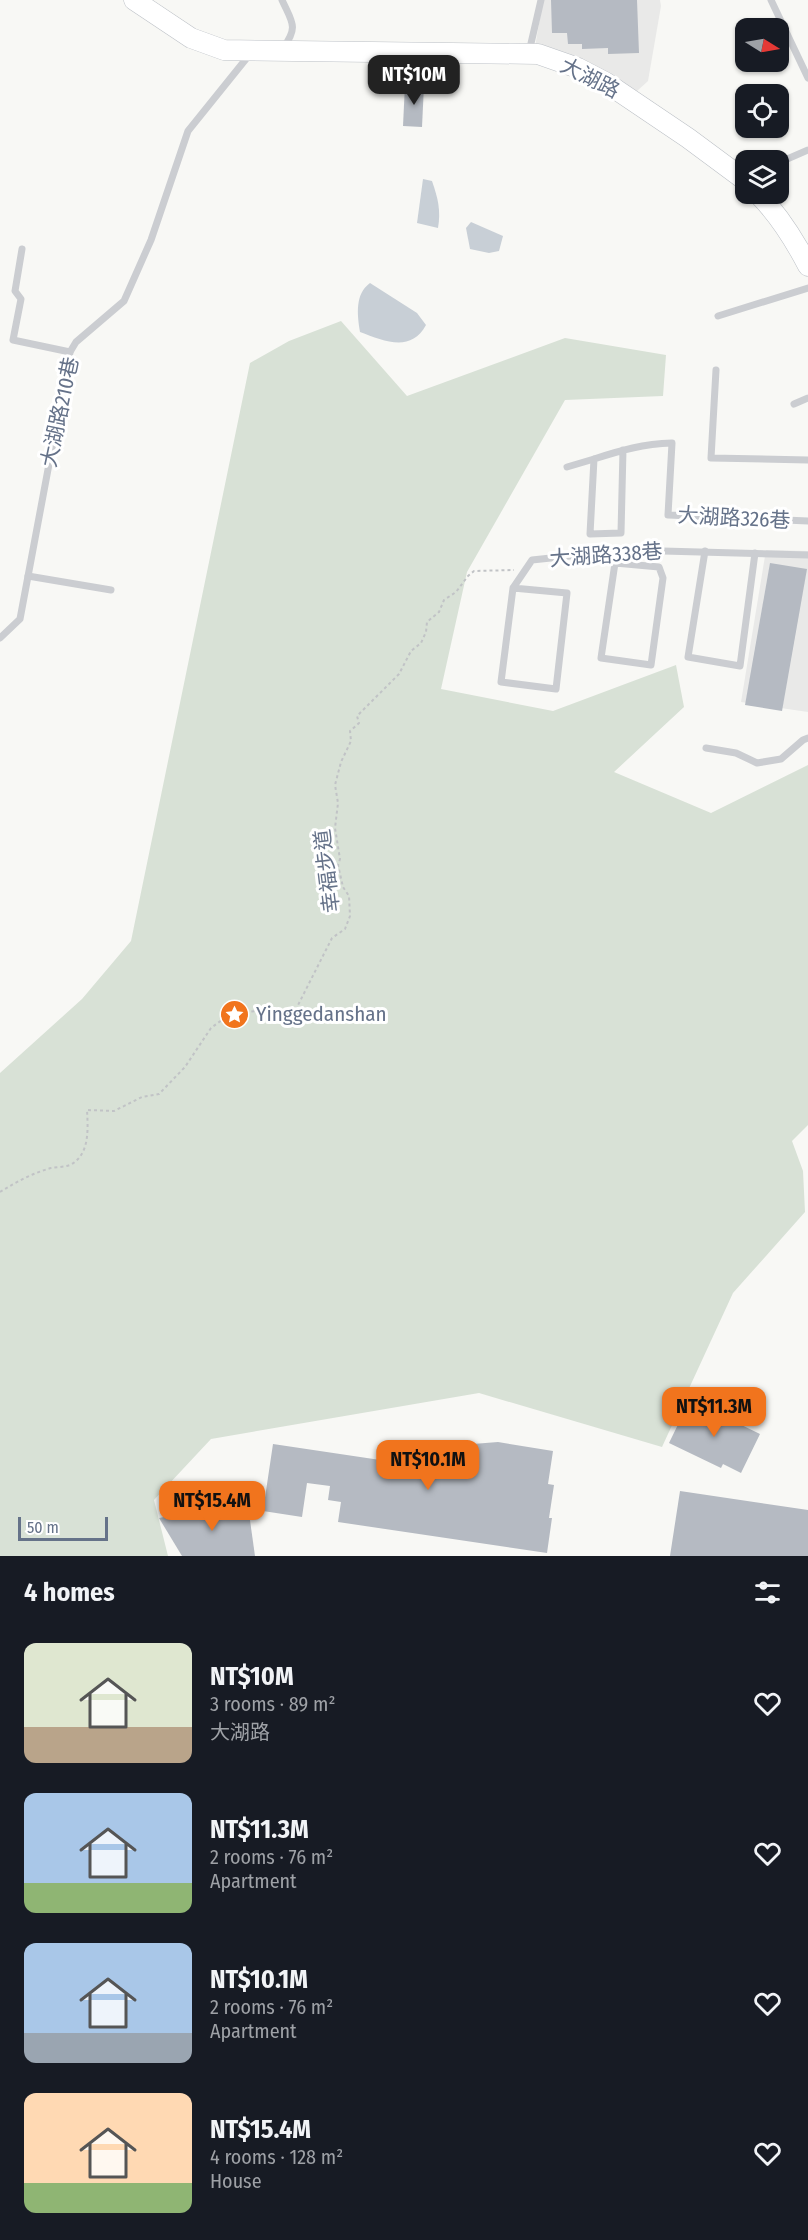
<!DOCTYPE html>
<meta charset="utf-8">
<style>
body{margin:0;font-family:"Fira Sans Condensed","Noto Sans TC",sans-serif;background:#20242c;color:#f1f3f6;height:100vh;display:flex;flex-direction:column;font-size:22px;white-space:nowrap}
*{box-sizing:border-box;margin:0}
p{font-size:20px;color:#9ea1a6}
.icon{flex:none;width:33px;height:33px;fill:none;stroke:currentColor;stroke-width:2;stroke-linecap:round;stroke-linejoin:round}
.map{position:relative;height:1556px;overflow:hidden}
.side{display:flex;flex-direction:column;background:#171b24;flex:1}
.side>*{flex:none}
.needle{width:39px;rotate:101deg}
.buttons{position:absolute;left:735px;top:18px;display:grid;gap:12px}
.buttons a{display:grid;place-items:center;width:54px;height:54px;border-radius:12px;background:#171b24;box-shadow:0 2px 4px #0004;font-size:30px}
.scale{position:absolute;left:18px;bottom:15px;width:90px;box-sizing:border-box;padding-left:6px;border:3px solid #657289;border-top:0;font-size:16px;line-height:21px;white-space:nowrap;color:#657289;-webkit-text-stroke:4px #fff;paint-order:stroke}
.price{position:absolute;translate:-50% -51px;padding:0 14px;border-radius:12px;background:#f1741d;color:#111;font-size:20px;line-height:39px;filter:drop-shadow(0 2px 3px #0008)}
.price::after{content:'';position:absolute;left:50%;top:36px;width:18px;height:14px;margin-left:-9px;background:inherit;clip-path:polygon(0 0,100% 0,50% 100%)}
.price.active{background:#222;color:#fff}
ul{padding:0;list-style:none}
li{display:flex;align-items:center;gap:18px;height:150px;padding:0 24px}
li span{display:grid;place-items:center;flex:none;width:168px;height:120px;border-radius:12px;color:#555}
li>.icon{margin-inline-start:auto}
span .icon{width:72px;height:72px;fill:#fffc;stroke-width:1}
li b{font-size:26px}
h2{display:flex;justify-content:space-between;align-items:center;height:72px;padding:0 24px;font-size:26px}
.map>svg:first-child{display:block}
</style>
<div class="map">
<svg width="808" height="1556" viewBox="0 0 808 1556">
<rect width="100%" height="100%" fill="#f8f8f5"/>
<!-- built -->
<g fill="#e9e9e8">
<path d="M543,0h117l1,6 -13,75 -11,10 -102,-44z"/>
<path d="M766,550l42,1v161l-67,-10z"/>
</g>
<!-- green -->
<path fill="#d8e1d6" d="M341,321l66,75 158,-58 101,17 -3,41 -98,4 -98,172 -26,117 112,22 123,-46 8,42 -70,65 97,41 97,-48v360l-16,16 11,30 2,41 -72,81 -71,154 -183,-54 -268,46 -57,61 14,56h-168v-483l82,-74 49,-58 119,-578 39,-22z"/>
<!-- water -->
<g fill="#c8cfd6">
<path d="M423,179l9,2c6,17 9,30 6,47l-21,-5z"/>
<path d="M471,222l32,14 -4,15 -10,2 -19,-4 -4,-21z"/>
<path d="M370,283l47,30 9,12c-15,28 -42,16 -66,7 -3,-18 -5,-38 10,-49z"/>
</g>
<!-- building -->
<g fill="#b5bac2">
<path d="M551,0h86l2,53 -31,1v-6l-26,1v-5h-14l-1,-11h-15z"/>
<path d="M405,84l19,1 -2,42 -19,-1z"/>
<path d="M770,563l37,6 -25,142 -37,-6z"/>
<path d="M690,1400l70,34 -19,39 -18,-9 -2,4 -52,-25z"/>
<path d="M498,1442l55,9 -5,33 6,1 -5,33h3l-5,35 -209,-31 3,-20 -13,-2 2,-14 -23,-3 -5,34 -39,-6 10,-67 134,20 3,-15z"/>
<path d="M680,1491l128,19v46h-138z"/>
<path d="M248,1506l7,50h-73l-23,-38 42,-8z"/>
</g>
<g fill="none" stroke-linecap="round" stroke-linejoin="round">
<defs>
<g id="secondary">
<path d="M134,0l57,38 33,12 314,4 40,14 27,14 83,56 58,43"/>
<path d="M758,194c21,21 36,45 50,72"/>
</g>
</defs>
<!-- secondary casing -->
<use href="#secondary" stroke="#bcc0c6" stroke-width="21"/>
<!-- path -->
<path stroke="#c1c3c6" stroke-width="2" stroke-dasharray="3 3" stroke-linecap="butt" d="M0,1192c16,-10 33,-19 51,-24 6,-1 13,-1 19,-3 20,-10 18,-36 17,-55l27,1 28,-14 17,-3 26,-27 26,-39 19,-14 26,-3 33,6 5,-4 38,-75 13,-9 5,-13 -1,-20 -6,-9 -5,-22 2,-6 -5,-31 3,-25 -3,-18 6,-23 10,-21 -1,-10 9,-8 -2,-7 42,-42 12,-23 10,-8 5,-11 1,-10 12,-10 5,-12 12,-8 12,-16 6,-5 40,-1"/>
<!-- lane -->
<g stroke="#cbcdd1" stroke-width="7">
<path d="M282,0c10,22 17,27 1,48"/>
<path d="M771,0l37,78"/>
<path d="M529,52l12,-52"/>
<path d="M778,163l30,-13"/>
<path d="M22,249l-7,42 6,8 -8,41 57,12"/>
<path d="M718,316l90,-28"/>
<path d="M716,370l-5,88 97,2"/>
<path d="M794,404l14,-6"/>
<path d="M623,450l-2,83 -31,1 4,-75c28,-9 49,-15 78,-16l-4,72 140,6"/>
<path d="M567,467l27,-8"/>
<path d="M611,551l4,12 -14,95 50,7 12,-87 -4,-11 -44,-4"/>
<path d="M705,551l-17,106 52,9 15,-113"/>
<path d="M28,576l83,14"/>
<path d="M513,588l54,5 -11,96 -55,-7 12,-94 19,-28 94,-10 182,5"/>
<path d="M0,638l20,-19 50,-267 6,-10 48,-41 27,-61 37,-109 62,-77"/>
<path d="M706,748l30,5 21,10 24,-4 22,-19 5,-2"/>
</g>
<!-- secondary -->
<use href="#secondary" stroke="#fff" stroke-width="20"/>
</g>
<!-- icons -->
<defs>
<symbol id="sight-disc" viewBox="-11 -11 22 22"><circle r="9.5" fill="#f1741d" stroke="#fff"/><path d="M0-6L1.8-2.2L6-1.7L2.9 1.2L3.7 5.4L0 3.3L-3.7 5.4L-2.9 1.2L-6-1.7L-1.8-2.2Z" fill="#fff"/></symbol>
</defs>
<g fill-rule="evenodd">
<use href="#sight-disc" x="218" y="998" width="33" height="33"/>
</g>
<g text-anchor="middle" stroke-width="6" stroke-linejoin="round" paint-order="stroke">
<!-- street labels -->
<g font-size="21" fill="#657289" stroke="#fff">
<text transform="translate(590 78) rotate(27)" y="7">大湖路</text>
<text transform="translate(60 412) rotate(-78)" y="7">大湖路210巷</text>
<text transform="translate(734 518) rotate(3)" y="7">大湖路326巷</text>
<text transform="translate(606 555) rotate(-4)" y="7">大湖路338巷</text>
<text transform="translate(327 871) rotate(-97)" y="7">幸福步道</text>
</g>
<!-- poi labels -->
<g font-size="21" fill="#657289" stroke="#fff" text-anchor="start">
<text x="256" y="1021">Yinggedanshan</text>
</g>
</g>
</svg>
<div class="buttons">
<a><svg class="needle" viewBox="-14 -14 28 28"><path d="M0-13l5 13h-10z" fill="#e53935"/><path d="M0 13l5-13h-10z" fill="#9ea1a6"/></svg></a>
<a><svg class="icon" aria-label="locate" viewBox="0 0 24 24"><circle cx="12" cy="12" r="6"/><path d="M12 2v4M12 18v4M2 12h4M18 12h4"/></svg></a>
<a><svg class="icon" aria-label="layers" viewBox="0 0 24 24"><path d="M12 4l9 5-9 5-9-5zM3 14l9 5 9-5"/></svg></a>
</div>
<div class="scale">50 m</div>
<b class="price active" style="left:414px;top:106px">NT$10M</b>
<b class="price" style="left:714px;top:1438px">NT$11.3M</b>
<b class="price" style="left:428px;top:1491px">NT$10.1M</b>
<b class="price" style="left:212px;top:1532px">NT$15.4M</b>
</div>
<section class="side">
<h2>4 homes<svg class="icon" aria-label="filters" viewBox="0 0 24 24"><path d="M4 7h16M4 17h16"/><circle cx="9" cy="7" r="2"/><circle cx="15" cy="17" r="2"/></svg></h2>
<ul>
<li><span style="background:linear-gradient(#dfe7d0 70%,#b9a48a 0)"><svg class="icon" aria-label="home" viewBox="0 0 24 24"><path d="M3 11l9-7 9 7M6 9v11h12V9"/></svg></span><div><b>NT$10M</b><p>3 rooms · 89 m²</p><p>大湖路</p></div><svg class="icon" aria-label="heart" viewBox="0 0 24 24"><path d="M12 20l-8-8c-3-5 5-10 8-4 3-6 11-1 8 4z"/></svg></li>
<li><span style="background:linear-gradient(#a9c7e8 75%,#8fb573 0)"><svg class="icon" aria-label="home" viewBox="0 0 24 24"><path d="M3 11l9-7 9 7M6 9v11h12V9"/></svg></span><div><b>NT$11.3M</b><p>2 rooms · 76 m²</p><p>Apartment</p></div><svg class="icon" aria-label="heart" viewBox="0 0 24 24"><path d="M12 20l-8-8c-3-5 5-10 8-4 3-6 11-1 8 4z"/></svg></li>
<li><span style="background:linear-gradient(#a9c7e8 75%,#9aa5b1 0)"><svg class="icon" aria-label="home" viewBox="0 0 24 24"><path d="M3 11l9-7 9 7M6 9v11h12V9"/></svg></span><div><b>NT$10.1M</b><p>2 rooms · 76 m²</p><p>Apartment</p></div><svg class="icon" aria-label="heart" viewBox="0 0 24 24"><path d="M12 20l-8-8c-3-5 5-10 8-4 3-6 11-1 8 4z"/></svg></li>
<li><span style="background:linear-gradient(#ffd9b3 75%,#8fb573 0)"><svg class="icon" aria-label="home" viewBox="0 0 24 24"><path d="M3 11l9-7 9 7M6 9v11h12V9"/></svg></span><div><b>NT$15.4M</b><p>4 rooms · 128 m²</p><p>House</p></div><svg class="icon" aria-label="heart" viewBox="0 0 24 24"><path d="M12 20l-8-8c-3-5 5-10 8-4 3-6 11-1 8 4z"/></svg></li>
</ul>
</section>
